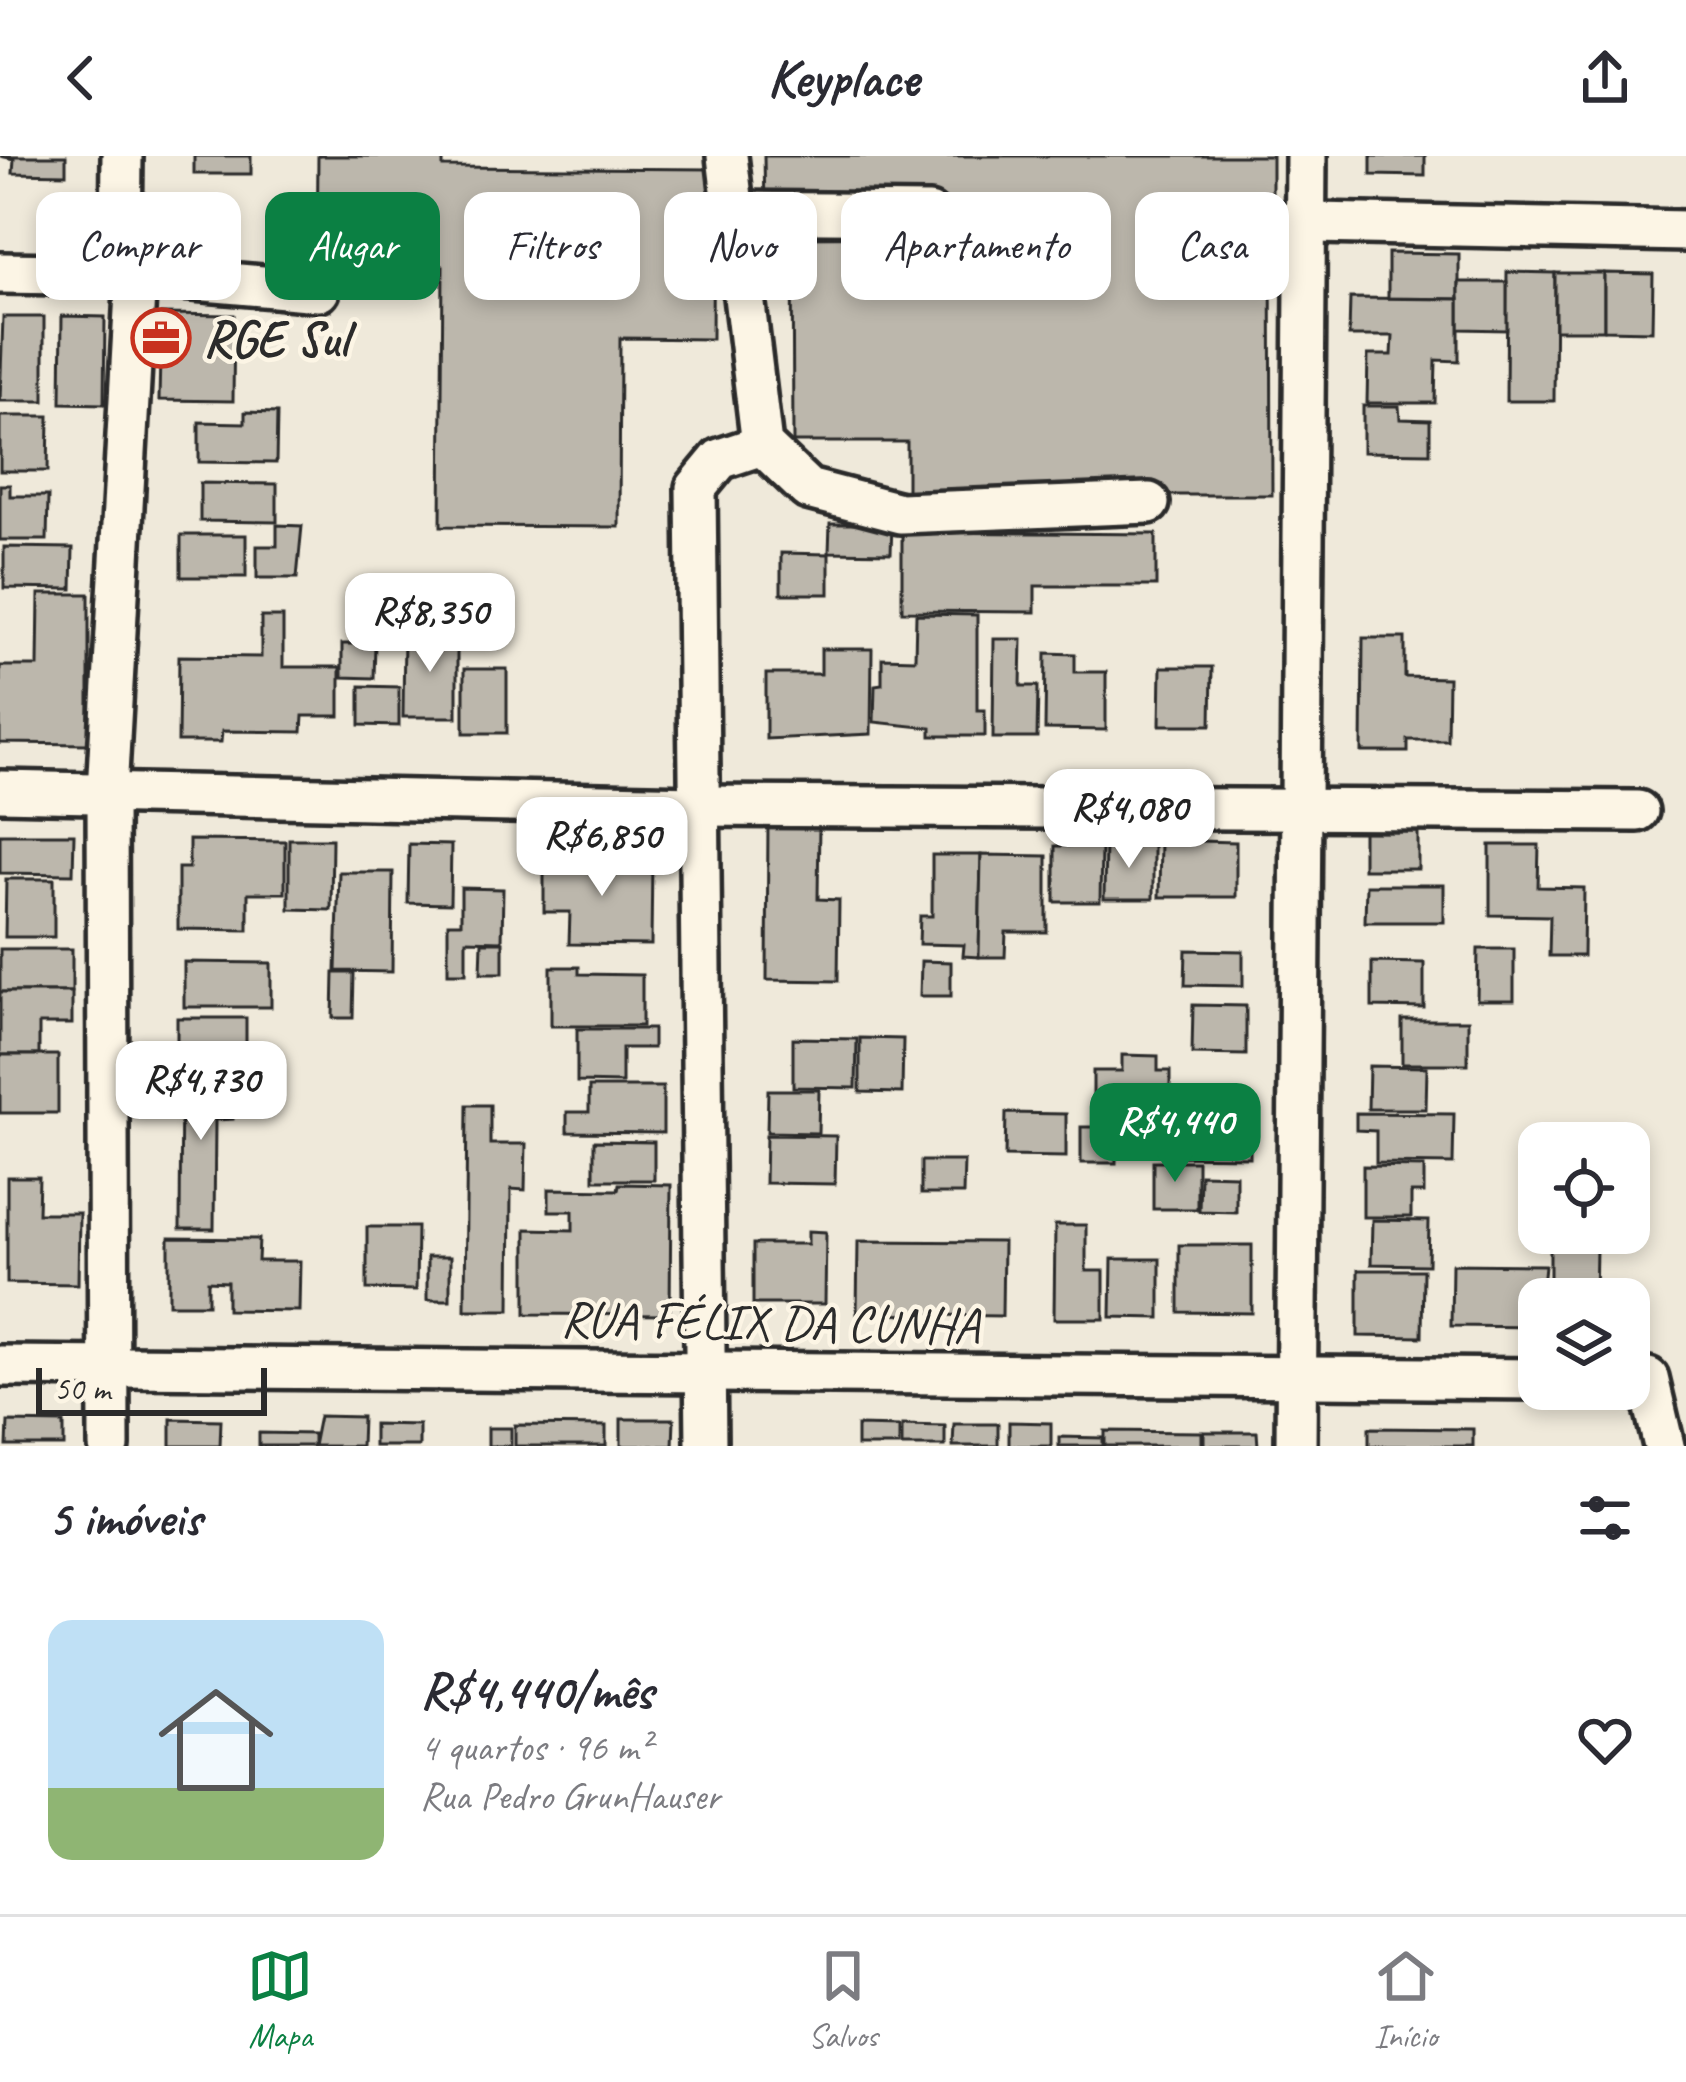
<!DOCTYPE html>
<html lang="pt">
<meta charset="utf-8">
<style>
body{margin:0;font-family:Caveat,sans-serif;background:#f7f7f7;color:#2b2b33;height:100vh;display:flex;flex-direction:column;font-size:45px;white-space:nowrap}
*{box-sizing:border-box;margin:0}
p{font-size:39px;color:#7c7c81}
.icon{flex:none;width:66px;height:66px;fill:none;stroke:currentColor;stroke-width:2;stroke-linecap:round;stroke-linejoin:round}
.map{position:relative;height:1290px;overflow:hidden}
.panel{display:flex;flex-direction:column;background:#fff;flex:1}
.panel>*{flex:none}
.hud{position:absolute;left:36px;top:36px;width:1614px;height:108px;display:flex;gap:24px}
.tools{position:absolute;left:1518px;top:966px;display:grid;gap:24px}
.tools a{display:grid;place-items:center;width:132px;height:132px;border-radius:24px;background:#fff;box-shadow:0 6px 18px #0003;font-size:60px}
.scale{position:absolute;left:36px;bottom:30px;width:231px;box-sizing:border-box;padding-left:12px;border:6px solid #2b2b2b;border-top:0;font-size:33px;line-height:42px;white-space:nowrap;color:#2b2b2b;-webkit-text-stroke:9px #fcf5e5;paint-order:stroke}
.price{position:absolute;translate:-50% -102px;padding:0 27px;border-radius:24px;background:#fff;color:#222;font-size:39px;line-height:78px;filter:drop-shadow(0 3px 6px #0008)}
.price::after{content:'';position:absolute;left:50%;top:72px;width:36px;height:27px;margin-left:-18px;background:inherit;clip-path:polygon(0 0,100% 0,50% 100%)}
.price.current{background:#0b8043;color:#fff}
ul{padding:0;list-style:none}
li{display:flex;align-items:center;gap:36px;height:300px;padding:0 48px}
li+li{border-top:3px solid #e1e1e2}
li span{display:grid;place-items:center;flex:none;width:336px;height:240px;border-radius:24px;color:#555}
li>.icon{margin-inline-start:auto}
span .icon{width:144px;height:144px;fill:#fffc;stroke-width:1}
li b{font-size:51px}
h2{display:flex;justify-content:space-between;align-items:center;height:144px;padding:0 48px;font-size:51px}
.pill{padding:0 42px;border-radius:24px;background:#fff;box-shadow:0 6px 18px #0003;font-size:42px;line-height:108px}
.pill.current{background:#0b8043;color:#fff}
header{display:flex;justify-content:space-between;align-items:center;height:156px;padding:0 48px;background:#fff;font-size:54px;font-weight:800}
.menu{display:flex;justify-content:space-around;align-items:center;height:168px;border-top:3px solid #e1e1e2;background:#fff;font-size:33px;color:#7c7c81}
.menu a{display:grid;justify-items:center;gap:6px}
.menu .current{color:#0b8043}
.map>svg:first-child{display:block}
</style>
<header><svg class="icon" aria-label="back" viewBox="0 0 24 24"><path d="M15 5l-7 7 7 7"/></svg>Keyplace<svg class="icon" aria-label="share" viewBox="0 0 24 24"><path d="M12 15V3M7 8l5-5 5 5M5 13v7h14v-7"/></svg></header>
<div class="map">
<svg width="1686" height="1290" viewBox="0 0 1686 1290">
<rect width="100%" height="100%" fill="#efe9da"/>
<filter id="ink" filterUnits="userSpaceOnUse"><feTurbulence type="fractalNoise" baseFrequency=".00833" numOctaves="2"/><feDisplacementMap in="SourceGraphic" scale="24" xChannelSelector="R" yChannelSelector="G"/><feConvolveMatrix kernelMatrix="1 2 1 2 8 2 1 2 1" color-interpolation-filters="sRGB"/></filter>
<g filter="url(#ink)">
<!-- building -->
<g fill="#bcb7ac" stroke="#2b2b2b" stroke-width="3">
<path d="M0,0h66v18l-53,-1 1,-14z"/>
<rect x="194" y="0" width="57" height="18"/>
<path d="M318,0h125v11l270,2 -1,170 -92,-1 -1,189 -178,-1 2,-260h-126z"/>
<path d="M764,0h508v54h-110v33h109l1,252h-365v-53h-114l-1,-205 160,-1 -1,-27h-186z"/>
<path d="M1371,0h54v20l-54,-1z"/>
<path d="M1388,97l71,1v45l-71,-1z"/>
<path d="M1507,116l48,1 -1,128h-48z"/>
<rect x="1555" y="117" width="49" height="57"/>
<path d="M1604,117l49,1 -1,57 -48,-1z"/>
<path d="M1459,126h48v48l-48,-1z"/>
<path d="M1350,142l109,1v62l-23,-1 -1,43h-68l1,-48h24l1,-19h-44z"/>
<path d="M161,158l73,1 -1,86 -74,-1z"/>
<path d="M62,160l43,1 -1,87 -43,-1z"/>
<path d="M3,161h41v84h-44z"/>
<path d="M1363,250h36l1,13 30,1v33l-67,-1z"/>
<path d="M245,256l32,1 -1,50 -77,-1v-40l46,1z"/>
<path d="M0,260h49l-1,55h-48z"/>
<path d="M200,327l77,1v38l-77,-1z"/>
<path d="M0,329h10v11h38l-1,44h-47z"/>
<path d="M830,368h62l-1,29 -62,-1z"/>
<path d="M277,369l25,1 -5,52h-40v-32h20z"/>
<path d="M902,376l254,2v52h-121v26l-133,-1z"/>
<rect x="181" y="379" width="65" height="42"/>
<path d="M4,391l69,1 -1,41 -68,-1z"/>
<path d="M781,397l48,1v40h-48z"/>
<path d="M39,438h50v150l-89,-1v-77h38z"/>
<path d="M916,458l61,1v95h8v26h-54v-8l-57,-6 1,-37 7,-1v-26l33,1z"/>
<path d="M261,461h22v50h57v49h-37l-1,16 -80,-1 -1,11h-43l1,-86 82,1z"/>
<path d="M404,476h53v85h-54z"/>
<path d="M1363,482h42v39l43,1 -1,62h-39v12h-46z"/>
<path d="M994,483h28l-1,47h17l-1,52h-44z"/>
<path d="M342,488h33l-1,34 -32,-1z"/>
<path d="M821,493h51l-1,85 -105,5v-65h55z"/>
<path d="M1046,497l29,1v18h31v58l-61,-1z"/>
<path d="M1161,511h51l-1,58h-51z"/>
<rect x="464" y="513" width="43" height="64"/>
<path d="M360,530l39,1v39l-39,-1z"/>
<path d="M768,666l51,1 -1,76 21,1 -1,81 -71,-1z"/>
<rect x="1363" y="669" width="55" height="44"/>
<path d="M0,678h74l-1,40 -73,-1z"/>
<path d="M289,683h43l-1,71 -42,-1z"/>
<path d="M189,684l96,1v52h-37v37l-70,-1v-61h11z"/>
<path d="M1160,684l76,2v55h-77z"/>
<path d="M1105,686h48v57h-49z"/>
<path d="M409,688l42,1 -1,59 -42,-1z"/>
<path d="M1490,689h49l-1,42 46,1 -1,68h-34l1,-40 -60,-1z"/>
<path d="M1055,690h46l-1,56h-45z"/>
<path d="M932,699h49l-2,102 -16,-1 1,-11 -45,-1 1,-28h12z"/>
<path d="M981,699l66,1v76h-41l-1,25h-26z"/>
<path d="M544,703l108,1 -1,85 -82,-1 1,-32h-26z"/>
<path d="M339,716h54l-1,100 -56,-1z"/>
<path d="M6,723h48v58h-49z"/>
<path d="M1366,729h78v37h-79z"/>
<path d="M461,732l42,1 -1,52 -36,-1v33h-18v-50h13z"/>
<path d="M482,786h21v31h-22z"/>
<rect x="0" y="793" width="72" height="43"/>
<path d="M1478,793h36v51h-37z"/>
<path d="M1186,794l57,1v35l-58,-1z"/>
<path d="M921,805l30,1v34h-31z"/>
<path d="M184,806l87,1v44h-87z"/>
<path d="M1372,806l52,1v45l-52,-1z"/>
<path d="M551,811h28v7l63,1v51h-91z"/>
<path d="M334,817h20l-1,45h-20z"/>
<path d="M0,836h72v32h-33v31h-39z"/>
<path d="M1193,849l53,1v49l-54,-1z"/>
<path d="M177,862h69v32l-21,1 -1,20 -47,-1z"/>
<rect x="1402" y="864" width="66" height="44"/>
<path d="M577,873h76v19h-31v35l-45,-1z"/>
<path d="M793,882l64,1 -1,49 -63,-1z"/>
<path d="M860,882l43,1 -1,54 -42,-1z"/>
<rect x="0" y="899" width="58" height="58"/>
<path d="M1122,899l36,1v15h12v38l-77,-1v-37h29z"/>
<path d="M1369,910l58,1 -1,42h-58z"/>
<path d="M181,917h53l-1,46 -18,1 -1,109h-34z"/>
<path d="M589,931h74v46l-96,-1v-20h22z"/>
<path d="M768,934h51l-1,43 -51,-1z"/>
<path d="M467,949h23v39h36l-1,46 -14,-1 -1,121h-45z"/>
<path d="M1006,957l60,1v43l-61,-1z"/>
<path d="M1356,957l98,1 -1,50 -77,-1v-32l-20,-1z"/>
<path d="M1168,967l82,1v33l-83,-1z"/>
<rect x="1081" y="971" width="35" height="36"/>
<path d="M766,979l70,1 -1,48 -70,-1z"/>
<path d="M594,985l60,1v38h-60z"/>
<path d="M921,1005h43l-1,33h-42z"/>
<rect x="1153" y="1005" width="44" height="48"/>
<path d="M1363,1010l61,1v26h-13v24h-48z"/>
<path d="M1200,1018l36,1v37l-37,-1z"/>
<path d="M7,1021h32l-1,36h41l-1,71 -71,-1z"/>
<path d="M619,1028l52,1 -1,130 -144,-1v-85l47,1v-19h-24v-22l69,1z"/>
<path d="M1372,1064l57,1 -1,44 -57,-1z"/>
<path d="M1055,1069h31v46h18v48h-50z"/>
<path d="M367,1071h50l-1,63 -49,-1z"/>
<path d="M808,1075l18,1 -1,72h-72v-60h55z"/>
<path d="M169,1082l90,1 -1,22h42l-1,50 -72,-1v-28l-19,-1v23h-39z"/>
<path d="M858,1085l145,1 -1,74 -145,-2z"/>
<path d="M1179,1089h73v68l-73,-1z"/>
<path d="M1550,1092h46l-1,51h-45z"/>
<rect x="427" y="1101" width="23" height="43"/>
<path d="M1112,1103h48v59l-49,-1z"/>
<path d="M1452,1108l93,1 -6,62 -88,-1z"/>
<path d="M1358,1114h65l-1,67 -64,-1z"/>
<path d="M319,1260l43,1 -1,29h-48z"/>
<path d="M171,1263l50,1 -1,26h-49z"/>
<path d="M621,1263h53l-1,27h-52z"/>
<path d="M8,1266l56,1v23h-57z"/>
<path d="M1009,1266l42,1v23h-42z"/>
<path d="M374,1268l45,1v21h-45z"/>
<path d="M954,1268h44v22h-45z"/>
<path d="M515,1269l91,1v20h-91z"/>
<path d="M902,1269l43,1v20h-43z"/>
<path d="M857,1270l42,1v19h-42z"/>
<rect x="488" y="1272" width="23" height="18"/>
<path d="M1369,1272l104,1v17h-104z"/>
<path d="M1105,1275l97,1v14h-97z"/>
<path d="M1204,1276h53l1,14h-54z"/>
<path d="M259,1277l54,1v12h-54z"/>
<path d="M1059,1281l44,1v8h-44z"/>
</g>
<g fill="none" stroke-linecap="round" stroke-linejoin="round">
<defs>
<g id="minor">
<path d="M727,0l35,289 46,44 92,24 249,-10"/>
<path d="M730,56l199,2"/>
<path d="M1171,64l515,11"/>
<path d="M121,87l1,-87"/>
<path d="M0,117l136,2 183,16"/>
<path d="M0,635l696,15 942,5"/>
<path d="M0,1210l1539,13"/>
<path d="M1648,1222l16,68"/>
<path d="M109,1290l-2,-654 29,-517"/>
<path d="M706,1290l-10,-958 24,-29 42,-14"/>
<path d="M1296,1290l10,-1290"/>
</g>
</defs>
<!-- minor casing -->
<use href="#minor" stroke="#2b2b2b" stroke-width="48"/>
<!-- minor -->
<use href="#minor" stroke="#fcf5e5" stroke-width="39"/>
</g>
</g>
<!-- icons -->
<defs>
<symbol id="office-ring" viewBox="-11 -11 22 22"><circle r="9.5" fill="#fcf5e5" stroke="#c8321e" stroke-width="1.5"/><path d="M-6-3h4V-5.5h4V-3h4V5H-6ZM-1-4.5V-3h2v-1.5ZM-6 0V1H6V0Z" fill="#c8321e"/></symbol>
</defs>
<g fill-rule="evenodd">
<use href="#office-ring" x="128" y="149" width="66" height="66"/>
</g>
<g text-anchor="middle" stroke-width="9" stroke-linejoin="round" paint-order="stroke">
<!-- poi labels -->
<g font-size="51" font-weight="bold" fill="#2b2b2b" stroke="#fcf5e5" text-anchor="start">
<text x="203" y="200">RGE Sul</text>
</g>
<!-- street labels -->
<g font-size="51" fill="#2b2b2b" stroke="#fcf5e5">
<text transform="translate(770 1165) rotate(1)" y="18">RUA FÉLIX DA CUNHA</text>
</g>
</g>
</svg>
<div class="tools">
<a><svg class="icon" aria-label="locate" viewBox="0 0 24 24"><circle cx="12" cy="12" r="6"/><path d="M12 2v4M12 18v4M2 12h4M18 12h4"/></svg></a>
<a><svg class="icon" aria-label="layers" viewBox="0 0 24 24"><path d="M12 4l9 5-9 5-9-5zM3 14l9 5 9-5"/></svg></a>
</div>
<div class="scale">50 m</div>
<b class="price" style="left:430px;top:519px">R$8,350</b>
<b class="price" style="left:1129px;top:715px">R$4,080</b>
<b class="price" style="left:602px;top:743px">R$6,850</b>
<b class="price" style="left:201px;top:987px">R$4,730</b>
<b class="price current" style="left:1175px;top:1029px">R$4,440</b>
<div class="hud">
<a class="pill">Comprar</a>
<a class="pill current">Alugar</a>
<a class="pill">Filtros</a>
<a class="pill">Novo</a>
<a class="pill">Apartamento</a>
<a class="pill">Casa</a>
</div>
</div>
<section class="panel">
<h2>5 imóveis<svg class="icon" aria-label="filters" viewBox="0 0 24 24"><path d="M4 7h16M4 17h16"/><circle cx="9" cy="7" r="2"/><circle cx="15" cy="17" r="2"/></svg></h2>
<ul>
<li><span style="background:linear-gradient(#bfe0f5 70%,#8fb573 0)"><svg class="icon" aria-label="home" viewBox="0 0 24 24"><path d="M3 11l9-7 9 7M6 9v11h12V9"/></svg></span><div><b>R$4,440/mês</b><p>4 quartos · 96 m²</p><p>Rua Pedro GrunHauser</p></div><svg class="icon" aria-label="heart" viewBox="0 0 24 24"><path d="M12 20l-8-8c-3-5 5-10 8-4 3-6 11-1 8 4z"/></svg></li>
</ul>
</section>
<nav class="menu">
<a class="current"><svg class="icon" aria-label="map" viewBox="0 0 24 24"><path d="M3 6l6-2 6 2 6-2v14l-6 2-6-2-6 2zM9 4v14M15 6v14"/></svg>Mapa</a>
<a><svg class="icon" aria-label="saved" viewBox="0 0 24 24"><path d="M7 4h10v16l-5-4-5 4z"/></svg>Salvos</a>
<a><svg class="icon" aria-label="home" viewBox="0 0 24 24"><path d="M3 11l9-7 9 7M6 9v11h12V9"/></svg>Início</a>
</nav>
